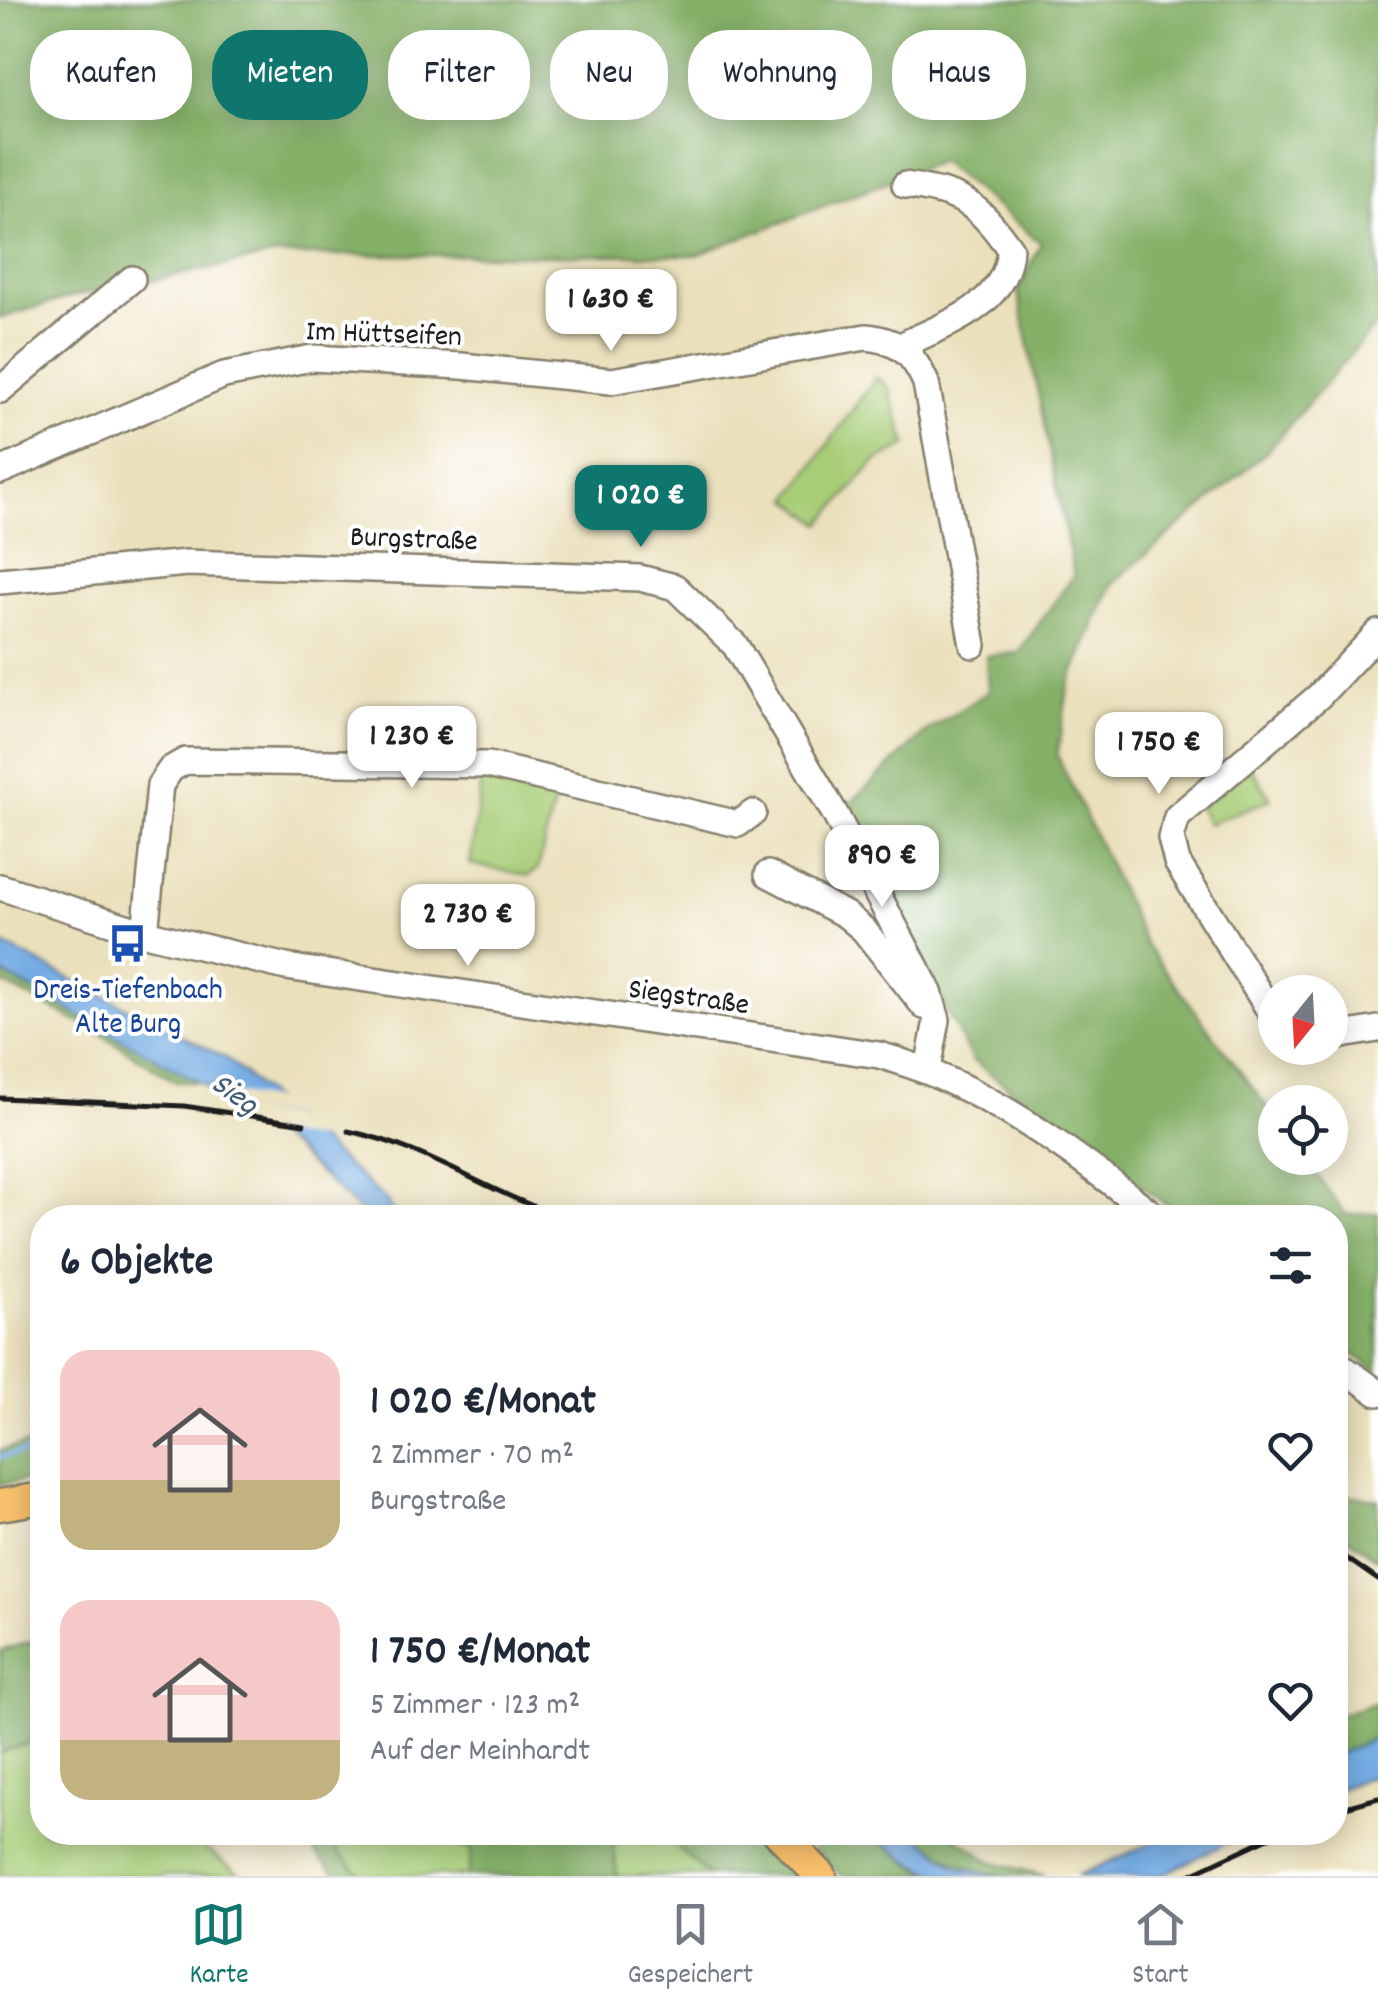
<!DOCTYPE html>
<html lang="de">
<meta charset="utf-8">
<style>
body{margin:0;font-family:Dekko,sans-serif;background:#f6f6f7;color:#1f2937;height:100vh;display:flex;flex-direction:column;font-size:38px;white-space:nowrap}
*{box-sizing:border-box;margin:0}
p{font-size:32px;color:#747a83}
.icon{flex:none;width:55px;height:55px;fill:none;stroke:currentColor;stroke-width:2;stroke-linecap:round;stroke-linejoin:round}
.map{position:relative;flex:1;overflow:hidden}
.side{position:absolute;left:30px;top:1205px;width:1318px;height:640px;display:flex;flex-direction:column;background:#fff;border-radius:40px;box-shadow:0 5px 25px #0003}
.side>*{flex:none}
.top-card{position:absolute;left:30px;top:30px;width:1320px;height:90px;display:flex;gap:20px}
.needle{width:65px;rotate:198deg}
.fabs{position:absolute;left:1258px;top:975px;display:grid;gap:20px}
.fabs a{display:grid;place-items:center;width:90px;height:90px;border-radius:50%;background:#fff;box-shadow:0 5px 25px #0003;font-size:50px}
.price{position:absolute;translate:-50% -85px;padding:0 22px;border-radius:20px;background:#fff;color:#222;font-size:32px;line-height:65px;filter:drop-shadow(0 2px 5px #0008)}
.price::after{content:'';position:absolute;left:50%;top:60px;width:30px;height:22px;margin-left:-15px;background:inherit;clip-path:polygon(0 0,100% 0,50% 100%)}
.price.active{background:#0f766e;color:#fff}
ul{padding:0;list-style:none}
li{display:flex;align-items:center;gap:30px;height:250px;padding:0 30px}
li span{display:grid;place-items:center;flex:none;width:280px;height:200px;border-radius:30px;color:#555}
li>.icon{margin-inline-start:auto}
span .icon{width:120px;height:120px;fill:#fffc;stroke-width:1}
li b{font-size:42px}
h2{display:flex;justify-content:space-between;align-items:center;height:120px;padding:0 30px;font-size:42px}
.chip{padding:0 35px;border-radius:40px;background:#fff;box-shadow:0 5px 25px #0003;font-size:35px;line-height:90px}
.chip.active{background:#0f766e;color:#fff}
.dock{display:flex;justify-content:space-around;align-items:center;height:140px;border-top:2px solid #e0e1e3;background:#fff;font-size:28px;color:#747a83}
.dock a{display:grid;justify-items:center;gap:5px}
.dock .active{color:#0f766e}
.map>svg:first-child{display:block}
</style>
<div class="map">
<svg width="1378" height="1876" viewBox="0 0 1378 1876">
<rect width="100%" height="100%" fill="#fff"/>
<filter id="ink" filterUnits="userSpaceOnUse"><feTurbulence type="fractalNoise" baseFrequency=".01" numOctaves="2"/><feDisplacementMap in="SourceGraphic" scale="20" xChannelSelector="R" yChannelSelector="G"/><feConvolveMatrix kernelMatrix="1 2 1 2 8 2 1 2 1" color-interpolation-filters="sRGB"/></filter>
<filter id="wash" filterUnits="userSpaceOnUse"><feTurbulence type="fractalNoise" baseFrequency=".0048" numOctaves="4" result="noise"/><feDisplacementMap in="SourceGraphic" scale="40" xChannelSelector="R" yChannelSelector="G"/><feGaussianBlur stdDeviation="2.25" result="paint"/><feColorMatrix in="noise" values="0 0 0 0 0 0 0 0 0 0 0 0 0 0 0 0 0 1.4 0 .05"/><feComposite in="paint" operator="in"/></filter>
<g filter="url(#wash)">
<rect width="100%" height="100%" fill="#ebe0bc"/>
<!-- green -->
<g fill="#a7cd77" stroke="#62744a" stroke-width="2.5">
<path d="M876,377l13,11 18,57 -31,16 -55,63 -32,-25z"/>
<path d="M1250,766l21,33 -63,25 -9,-17z"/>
<path d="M482,777l75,13 -19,79 -10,7 -58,-12z"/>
<path d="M42,1738v94l156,1 -3,8 47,35h-242v-123z"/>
<path d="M320,1833h124l14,12 15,4 -5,27h-106z"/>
<path d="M612,1833h50l47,43h-92z"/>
</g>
<!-- forest -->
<g fill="#85b068" stroke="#506642" stroke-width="2.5">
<path d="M0,0h1378v323l-113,130 -153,131 -43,99 -12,72 89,190 129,173v40h29l42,57 32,-2v159l-43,-31v-123l-152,-1 -211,-157 -129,-250 84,-79 61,-39 -2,-36 32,-3 56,-78 -56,-283 23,-49 -101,-82 -243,94h-421l-202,41 -74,22z"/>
<path d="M0,972l199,110h-23l-77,-49 -99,-51z"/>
<path d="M42,1441v36l-42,8v-35z"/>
<path d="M1335,1494l43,5v60l-43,-30z"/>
<path d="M42,1638v100l-42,15v-102z"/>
<path d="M1378,1702v35l-43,18v-39z"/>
<path d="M296,1833h24l42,43h-24z"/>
<path d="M444,1833h168l5,43h-149l4,-27 -14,-4z"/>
<path d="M662,1833h92l42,43h-87z"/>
<path d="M799,1833h73l35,29 26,14h-92z"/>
<path d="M914,1833h36l40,28 55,15c-60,0 -84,-3 -131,-43z"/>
</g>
<!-- water -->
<g fill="#74ace3" stroke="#486480" stroke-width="2.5">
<path d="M0,943l226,115 159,141 12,18h-31l-74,-69 -93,-66 -199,-110z"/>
<path d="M1378,1737v36l-43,18v-36z"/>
<path d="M1176,1832l71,1 -87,43h-83z"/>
<path d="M872,1833h42l44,34 41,9c-70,0 -72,0 -127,-43z"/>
</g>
<!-- pier -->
<path fill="#ebe0bc" d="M213,1090l69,11 16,15 -47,-6 49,8 20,22 -62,-10 -46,-33z"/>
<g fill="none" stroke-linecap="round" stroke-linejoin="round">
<!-- stream -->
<path stroke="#74ace3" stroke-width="5" d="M0,1457l42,-8"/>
</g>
</g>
<g filter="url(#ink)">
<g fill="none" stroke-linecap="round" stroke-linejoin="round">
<defs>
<g id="minor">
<path d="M901,346c46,-23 105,-39 109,-97 -34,-48 -48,-55 -105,-64"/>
<path d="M0,390l132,-111"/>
<path d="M0,471l224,-96 88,-17 149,8 150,15 255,-44c32,3 48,17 60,46l47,262"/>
<path d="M0,581l187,-18 453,15 35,9 60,58 99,167 95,180 8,28 -9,49"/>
<path d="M768,874l78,41 18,15 60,76"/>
<path d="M0,887l145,46 141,34 593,88c105,29 193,96 278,163"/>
<path d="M145,933l15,-148 11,-16 14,-8 303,4 250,59 15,-11"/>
<path d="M1275,1019l-98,-157 -6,-24 6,-21 142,-121 59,-63"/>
<path d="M1330,1037l48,-8"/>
<path d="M1335,1362l43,31"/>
</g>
<g id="major">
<path d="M0,1505l42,-7"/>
<path d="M778,1832l43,44"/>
</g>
</defs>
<!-- minor casing -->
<use href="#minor" stroke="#847e6c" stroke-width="30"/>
<!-- major casing -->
<use href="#major" stroke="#847e6c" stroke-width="35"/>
<!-- minor -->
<use href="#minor" stroke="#fff" stroke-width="25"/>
<!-- major -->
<use href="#major" stroke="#f8bf6c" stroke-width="30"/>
<!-- rail -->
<g stroke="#1c1c1c" stroke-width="5">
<path d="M0,1098l184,8 120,18"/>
<path d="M348,1131c83,17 140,63 219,87"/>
<path d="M1335,1550l43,30"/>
<path d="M1335,1810l43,-12"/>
<path d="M1187,1876l94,-44"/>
</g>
</g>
</g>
<!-- icons -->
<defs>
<symbol id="bus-bare" viewBox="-9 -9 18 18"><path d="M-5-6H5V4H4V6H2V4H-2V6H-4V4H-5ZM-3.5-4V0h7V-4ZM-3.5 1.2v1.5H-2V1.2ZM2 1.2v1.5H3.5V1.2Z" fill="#1a4fb4" stroke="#fff" stroke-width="2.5" paint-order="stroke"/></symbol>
</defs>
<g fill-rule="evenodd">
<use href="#bus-bare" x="100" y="916" width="55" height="55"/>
</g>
<g text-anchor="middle" stroke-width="8" stroke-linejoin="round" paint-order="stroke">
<!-- street labels -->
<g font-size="30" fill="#1c1c1c" stroke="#fff">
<text transform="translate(384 332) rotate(2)" y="10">Im Hüttseifen</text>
<text transform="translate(414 537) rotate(2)" y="10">Burgstraße</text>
<text transform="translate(689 995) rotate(8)" y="10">Siegstraße</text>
</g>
<!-- transit labels -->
<g font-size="30" fill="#164399" stroke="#fff">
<text x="128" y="998">Dreis-Tiefenbach<tspan x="128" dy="34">Alte Burg</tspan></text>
</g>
<!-- water labels -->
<g font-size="32" font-style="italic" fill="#445d76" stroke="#fff">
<text transform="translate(236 1092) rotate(36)" y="11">Sieg</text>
</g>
</g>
</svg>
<div class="fabs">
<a><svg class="needle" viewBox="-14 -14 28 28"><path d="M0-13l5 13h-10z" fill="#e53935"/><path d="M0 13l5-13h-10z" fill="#747a83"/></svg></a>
<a><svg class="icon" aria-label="locate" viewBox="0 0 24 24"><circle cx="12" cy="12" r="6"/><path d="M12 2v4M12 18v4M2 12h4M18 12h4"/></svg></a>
</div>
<b class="price" style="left:611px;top:354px">1 630 €</b>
<b class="price active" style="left:641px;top:550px">1 020 €</b>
<b class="price" style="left:412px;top:791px">1 230 €</b>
<b class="price" style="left:1159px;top:797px">1 750 €</b>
<b class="price" style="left:882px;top:910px">890 €</b>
<b class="price" style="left:468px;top:969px">2 730 €</b>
<div class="top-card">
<a class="chip">Kaufen</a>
<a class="chip active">Mieten</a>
<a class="chip">Filter</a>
<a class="chip">Neu</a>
<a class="chip">Wohnung</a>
<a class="chip">Haus</a>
</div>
<section class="side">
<h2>6 Objekte<svg class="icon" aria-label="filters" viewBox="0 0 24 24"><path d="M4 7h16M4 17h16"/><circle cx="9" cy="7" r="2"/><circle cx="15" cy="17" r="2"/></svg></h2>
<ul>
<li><span style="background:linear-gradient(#f6c9c9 65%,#c2b280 0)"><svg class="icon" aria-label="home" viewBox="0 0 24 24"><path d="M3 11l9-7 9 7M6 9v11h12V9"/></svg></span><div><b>1 020 €/Monat</b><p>2 Zimmer · 70 m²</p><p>Burgstraße</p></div><svg class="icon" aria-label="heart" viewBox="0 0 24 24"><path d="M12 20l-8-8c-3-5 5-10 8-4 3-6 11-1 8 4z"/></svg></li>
<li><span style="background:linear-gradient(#f6c9c9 70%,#c2b280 0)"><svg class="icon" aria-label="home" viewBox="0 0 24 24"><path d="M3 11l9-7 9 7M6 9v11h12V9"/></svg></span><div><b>1 750 €/Monat</b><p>5 Zimmer · 123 m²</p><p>Auf der Meinhardt</p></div><svg class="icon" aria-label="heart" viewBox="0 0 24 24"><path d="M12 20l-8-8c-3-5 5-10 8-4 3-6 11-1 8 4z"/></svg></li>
</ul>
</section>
</div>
<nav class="dock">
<a class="active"><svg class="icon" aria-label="map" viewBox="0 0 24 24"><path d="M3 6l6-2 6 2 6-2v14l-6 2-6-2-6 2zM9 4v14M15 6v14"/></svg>Karte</a>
<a><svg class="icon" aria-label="saved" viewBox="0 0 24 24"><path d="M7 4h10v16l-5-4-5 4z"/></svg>Gespeichert</a>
<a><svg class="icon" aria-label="home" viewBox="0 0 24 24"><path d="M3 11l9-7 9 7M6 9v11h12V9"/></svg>Start</a>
</nav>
